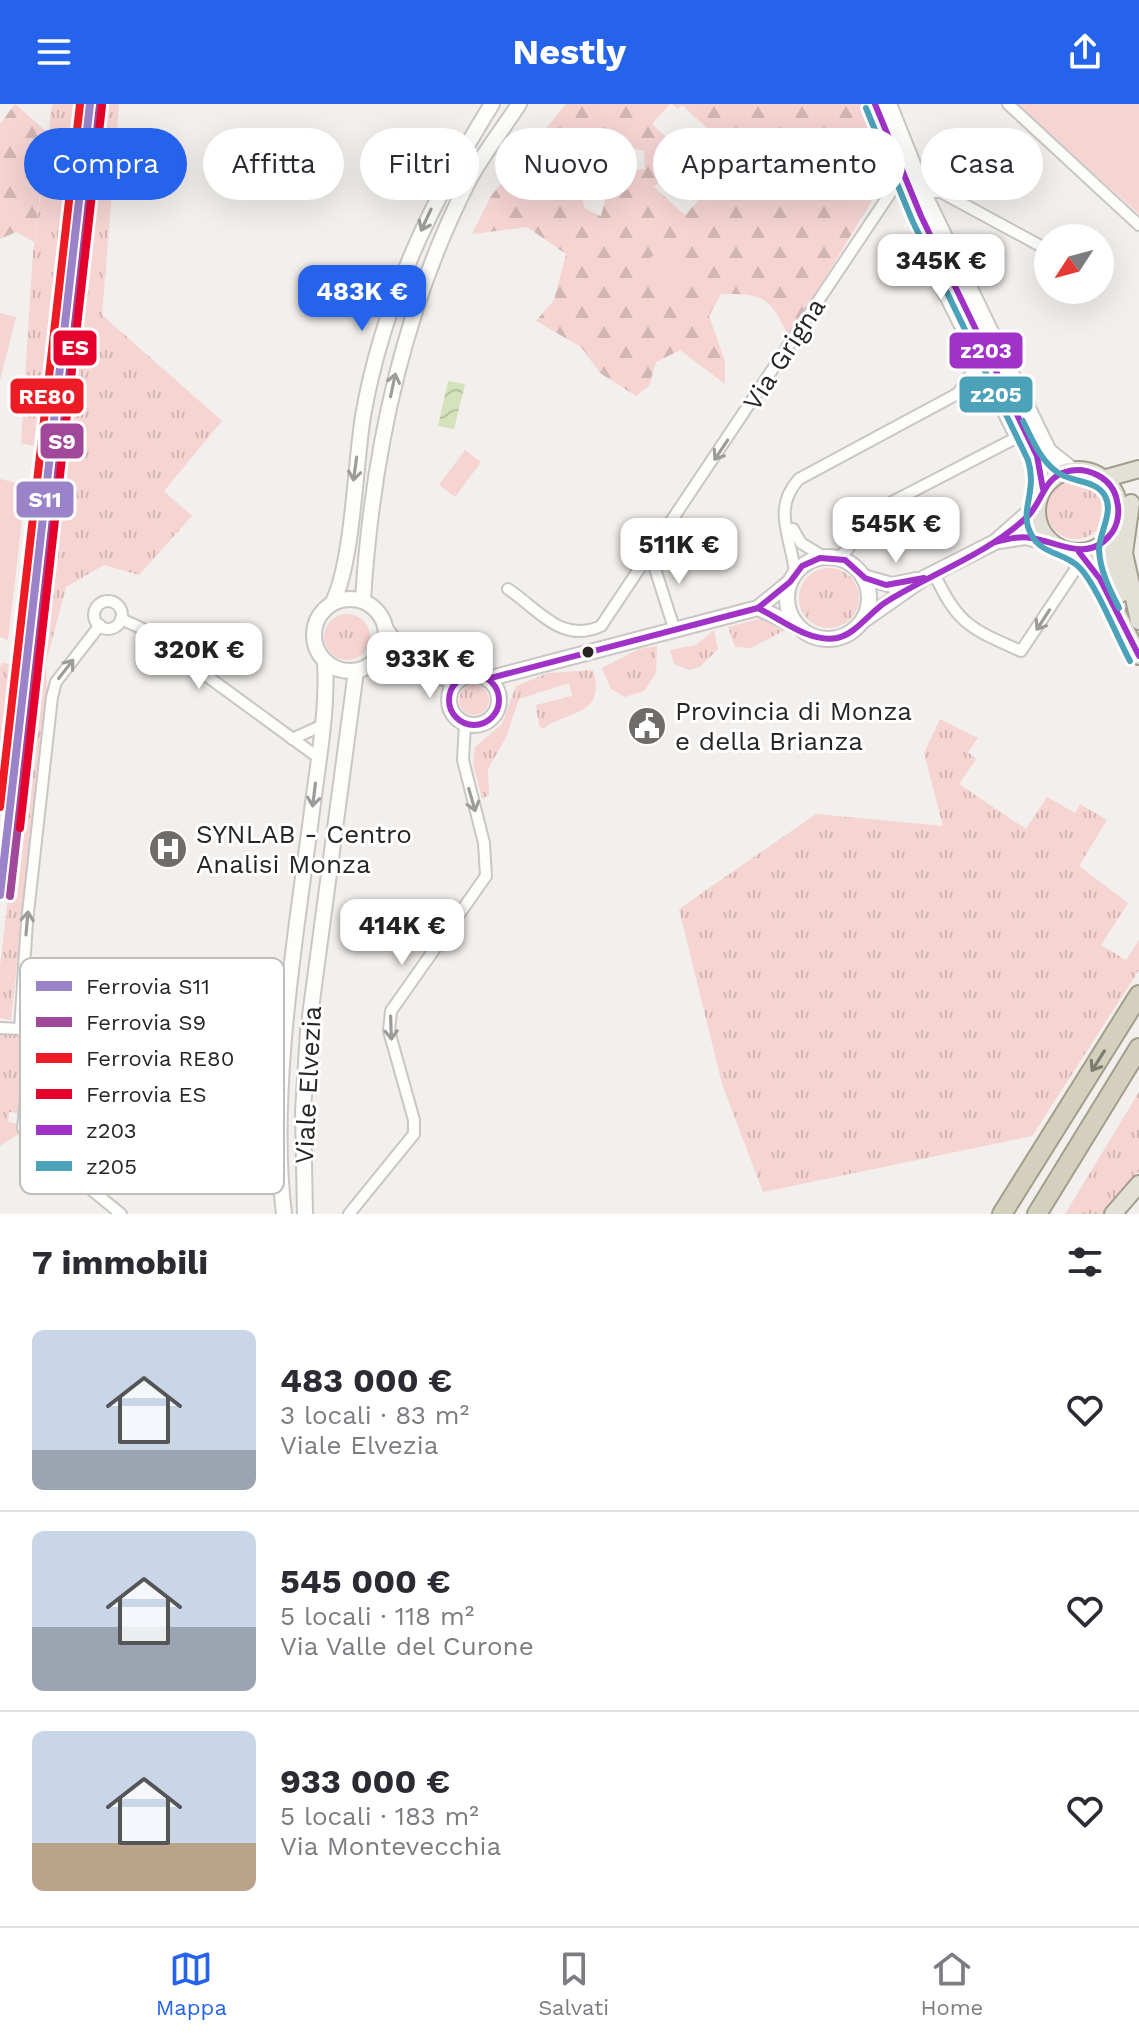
<!DOCTYPE html>
<html lang="it">
<meta charset="utf-8">
<style>
body{margin:0;font-family:"Work Sans",sans-serif;background:#f2f2f3;color:#2b2b33;height:100vh;display:flex;flex-direction:column;font-size:30px;white-space:nowrap}
*{box-sizing:border-box;margin:0}
p{font-size:26px;color:#7c7c81}
.icon{flex:none;width:44px;height:44px;fill:none;stroke:currentColor;stroke-width:2;stroke-linecap:round;stroke-linejoin:round}
.map{position:relative;height:1110px;overflow:hidden}
.sheet{display:flex;flex-direction:column;background:#fff;flex:1}
.sheet>*{flex:none}
.hud{position:absolute;left:24px;top:24px;width:1092px;height:72px;display:flex;gap:16px}
.needle{width:52px;rotate:234deg}
.tools{position:absolute;left:1034px;top:120px;display:grid;gap:16px}
.tools a{display:grid;place-items:center;width:80px;height:80px;border-radius:50%;background:#fff;box-shadow:0 8px 32px #0002;font-size:40px}
.price{position:absolute;translate:-50% -68px;padding:0 18px;border-radius:16px;background:#fff;color:#222;font-size:26px;line-height:52px;filter:drop-shadow(0 2px 4px #0008)}
.price::after{content:'';position:absolute;left:50%;top:48px;width:24px;height:18px;margin-left:-12px;background:inherit;clip-path:polygon(0 0,100% 0,50% 100%)}
.price.on{background:#2563eb;color:#fff}
ul{padding:0;list-style:none}
li{display:flex;align-items:center;gap:24px;height:200px;padding:0 32px}
li+li{border-top:2px solid #e1e1e2}
li span{display:grid;place-items:center;flex:none;width:224px;height:160px;border-radius:12px;color:#555}
li>.icon{margin-inline-start:auto}
span .icon{width:96px;height:96px;fill:#fffc;stroke-width:1}
li b{font-size:34px}
h2{display:flex;justify-content:space-between;align-items:center;height:96px;padding:0 32px;font-size:34px}
.pill{padding:0 28px;border-radius:36px;background:#fff;box-shadow:0 8px 32px #0002;font-size:28px;line-height:72px}
.pill.on{background:#2563eb;color:#fff}
header{display:flex;justify-content:space-between;align-items:center;height:104px;padding:0 32px;background:#2563eb;color:#fff;font-size:36px;font-weight:700}
.dock{display:flex;justify-content:space-around;align-items:center;height:112px;border-top:2px solid #e1e1e2;background:#fff;font-size:22px;color:#7c7c81}
.dock a{display:grid;justify-items:center;gap:4px}
.dock .on{color:#2563eb}
.map>svg:first-child{display:block}
</style>
<header><svg class="icon" aria-label="menu" viewBox="0 0 24 24"><path d="M4 6h16M4 12h16M4 18h16"/></svg>Nestly<svg class="icon" aria-label="share" viewBox="0 0 24 24"><path d="M12 15V3M7 8l5-5 5 5M5 13v7h14v-7"/></svg></header>
<div class="map">
<svg width="1139" height="1110" viewBox="0 0 1139 1110">
<defs>
<pattern id="grass-tufts" width="24" height="20" patternUnits="userSpaceOnUse" patternTransform="scale(2)"><rect width="24" height="20" fill="#f5d4d2"/><path d="M3 7l-1-3M5 7V3M7 7l1-3M15 17l-1-3M17 17v-4M19 17l1-3" fill="none" stroke="#d2b6b4"/></pattern>
<pattern id="forest-firs" width="22" height="20" patternUnits="userSpaceOnUse" patternTransform="scale(2)"><rect width="22" height="20" fill="#f5d4d2"/><path d="M5 1l3.5 6h-7zM16 11l3.5 6h-7z" fill="#d2b6b4"/></pattern>
<pattern id="water-waves" width="16" height="10" patternUnits="userSpaceOnUse" patternTransform="scale(2)"><rect width="16" height="10" fill="#d4e3bc"/><path d="M0 5q4-4 8 0t8 0" fill="none" stroke="#b6c3a1"/></pattern>
</defs>
<rect width="100%" height="100%" fill="#f2efec"/>
<!-- grass -->
<g fill="url(#grass-tufts)">
<path d="M52,0h22l-40,342 -13,-3 12,-191z"/>
<path d="M100,0h19l-17,211 120,106 -58,70 28,25 -53,59 -35,-10 -38,22 -20,76 1,30 -36,327 -11,-2v-51z"/>
<circle cx="1076" cy="406" r="29"/>
<circle cx="829" cy="494" r="30"/>
<circle cx="347" cy="533" r="23"/>
<path d="M760,515l25,11 -34,18 -16,-1 -7,-20z"/>
<path d="M714,526l4,19 -18,18 -11,3 -15,-6 -4,-14 26,-5z"/>
<path d="M657,542l-1,27 -12,18 -19,6 -14,-8 -9,-21 37,-19z"/>
<path d="M3,559l9,1 -12,101v-99z"/>
<path d="M593,566c14,47 -26,40 -50,59l-4,-3 -3,-21 36,-9 -3,-13 -50,16 -13,38 -18,32 1,26 -7,4 -9,-36 2,-16 27,-23 14,-38 32,-13z"/>
<circle cx="474" cy="596" r="15"/>
<path d="M940,615l38,19 -10,14 8,7 -17,25 67,45 21,-32 28,16 5,-9 27,16 -28,46 49,37 -27,42 25,15 13,-20v30l-107,166 -269,56 -41,-108 -43,-175 137,-95 127,12 -19,-73z"/>
<path d="M0,928l21,4 4,12 -3,65 -13,-1 -1,10 13,2 -1,9 -20,13z"/>
<path d="M1139,988v79l-36,43h-38z"/>
</g>
<!-- forest -->
<g fill="url(#forest-firs)" fill-rule="evenodd">
<path d="M15,0l33,29 -14,109 -18,-10 -16,7v-115z"/>
<path d="M566,0h104l-18,20 31,29 9,-9 20,18 -28,31 -19,-17 -11,11 31,28 49,-53 -29,-28 3,-5 -26,-24 -4,4 -6,-5h189l28,68 -100,166c-18,-40 -24,-45 -68,-44l-12,22 16,45v23l-45,-34 -24,12 -7,24 -13,10 -36,-23 -19,-26 -45,-26 18,-21 12,-46 -39,-27 -55,7 19,-38zM624,42l20,5 1,18c-35,4 -36,15 -44,47l-17,-8 -5,-34 18,-3z"/>
</g>
<!-- green -->
<g fill="#f5d4d2">
<path d="M1016,0h123v110z"/>
<path d="M661,144l33,37 -16,14 -33,-36z"/>
<path d="M0,209l16,4 -16,63z"/>
<path d="M465,346l16,12 -26,35 -16,-12z"/>
<path d="M0,375l26,6 -18,155 -8,-3z"/>
</g>
<!-- water -->
<path fill="url(#water-waves)" d="M448,277l17,3 -11,45 -16,-3z"/>
<g fill="none" stroke-linecap="round" stroke-linejoin="round">
<defs>
<g id="street">
<path d="M1008,0l131,121"/>
<path d="M924,88h17l107,58"/>
<path d="M958,289l15,-22 2,-16"/>
<path d="M793,425l8,14 23,14"/>
<path d="M650,449l24,75"/>
<path d="M838,454l10,-9 17,-33 151,-78 -73,-146 -7,-37"/>
<path d="M795,469c-3,-34 -24,-64 4,-94l158,-85 34,-8"/>
<path d="M934,469c23,51 37,56 87,78l54,-81 -1,-18"/>
<path d="M508,485c31,21 54,55 93,37l298,-446 6,-3"/>
<circle cx="108" cy="511" r="14"/>
<path d="M121,515l20,9 178,130"/>
<path d="M292,635l31,-14"/>
<path d="M0,924l20,1 5,5 5,22 -7,72 4,9 94,77"/>
<path d="M20,925l7,-107 25,-225 4,-15 44,-57"/>
<path d="M349,1110l65,-80v-14l-25,-89 2,-20 95,-135 -2,-33 -21,-83 2,-36"/>
</g>
<g id="secondary">
<path d="M875,0l46,112 116,240 6,33"/>
<path d="M889,0l40,100 113,233 7,14 24,19"/>
<path d="M999,437l26,-4 29,7"/>
<circle cx="828" cy="494" r="41"/>
<path d="M863,473l29,8 24,-5"/>
<circle cx="350" cy="531" r="36"/>
<path d="M363,496c9,-146 39,-289 106,-420 14,-26 34,-51 50,-76"/>
<path d="M333,498c20,-41 22,-136 30,-186 20,-114 68,-214 129,-312"/>
<path d="M758,504l37,17"/>
<path d="M864,516l60,-42 71,-36 41,-36"/>
<path d="M387,527c16,23 42,50 72,49"/>
<circle cx="474" cy="596" r="25"/>
<path d="M487,575l271,-71 32,-26"/>
<path d="M284,1110c-15,-119 11,-275 27,-395 6,-52 17,-105 14,-157"/>
<path d="M305,1110l-2,-103 5,-80 48,-360"/>
</g>
<g id="primary">
<circle cx="1078" cy="407" r="41"/>
<path d="M1103,375l36,-10"/>
<path d="M1131,399l-7,50 15,68"/>
<path d="M1110,433l1,20 11,36"/>
<path d="M1079,448l21,27 39,77"/>
<path d="M1113,1110l26,-30"/>
</g>
<g id="highway">
<path d="M1002,1110l137,-219"/>
<path d="M1037,1110l102,-166"/>
</g>
</defs>
<!-- street casing -->
<use href="#street" stroke="#c9c7c5" stroke-width="14"/>
<!-- secondary casing -->
<use href="#secondary" stroke="#c9c7c5" stroke-width="18"/>
<!-- primary casing -->
<use href="#primary" stroke="#a29e8b" stroke-width="20"/>
<!-- highway casing -->
<use href="#highway" stroke="#a29e8b" stroke-width="22"/>
<!-- street -->
<use href="#street" stroke="#fdfdfc" stroke-width="10"/>
<!-- secondary -->
<use href="#secondary" stroke="#fdfdfc" stroke-width="14"/>
<!-- primary -->
<use href="#primary" stroke="#e3e1d7" stroke-width="16"/>
<!-- highway -->
<use href="#highway" stroke="#d3d0bd" stroke-width="18"/>
<defs>
<g id="bus-1">
<path d="M875,0l46,112 116,240 6,33"/>
<path d="M1079,448l21,27 39,77"/>
<path d="M758,504c23,11 51,35 79,30 19,-4 33,-26 49,-36 46,-29 100,-47 141,-85 15,-14 16,-38 38,-45 22,-7 48,6 52,29 3,11 1,25 -7,34 -23,28 -51,7 -79,3 -12,-2 -24,1 -36,4"/>
<circle cx="474" cy="596" r="25"/>
<path d="M487,575l271,-71 32,-26 12,-16 18,-8 25,2 20,18 21,7 38,-7"/>
</g>
<g id="bus-2">
<path d="M866,4l46,112 116,240c9,29 -6,47 0,67 10,30 35,23 52,41 17,18 37,69 50,93"/>
<path d="M1023,317c9,18 17,39 34,51 14,11 39,7 48,24 9,16 -6,37 -6,54 1,21 11,40 20,58"/>
</g>
</defs>
<!-- bus-1 casing -->
<use href="#bus-1" stroke="#fff" stroke-width="12"/>
<!-- bus-2 casing -->
<use href="#bus-2" stroke="#fff" stroke-width="12"/>
<!-- bus-1 -->
<use href="#bus-1" stroke="#a032c8" stroke-width="6"/>
<!-- bus-2 -->
<use href="#bus-2" stroke="#4ca2b8" stroke-width="6"/>
<defs>
<path id="rail-1" d="M0,791l90,-791"/>
<path id="rail-2" d="M10,792l90,-791"/>
<path id="rail-3" d="M0,703l80,-703"/>
<path id="rail-4" d="M20,724l82,-722"/>
</defs>
<!-- rail-1 casing -->
<use href="#rail-1" stroke="#fff" stroke-width="14"/>
<!-- rail-2 casing -->
<use href="#rail-2" stroke="#fff" stroke-width="14"/>
<!-- rail-3 casing -->
<use href="#rail-3" stroke="#fff" stroke-width="14"/>
<!-- rail-4 casing -->
<use href="#rail-4" stroke="#fff" stroke-width="14"/>
<!-- rail-1 -->
<use href="#rail-1" stroke="#9a83c9" stroke-width="8"/>
<!-- rail-2 -->
<use href="#rail-2" stroke="#a0499a" stroke-width="8"/>
<!-- rail-3 -->
<use href="#rail-3" stroke="#ed1c24" stroke-width="8"/>
<!-- rail-4 -->
<use href="#rail-4" stroke="#e4002b" stroke-width="8"/>
</g>
<!-- one-way arrows -->
<defs><path id="oneway-shaft" d="M-6 0H5M1.5-3L5.5 0L1.5 3" fill="none" stroke-width="1.6" stroke-linecap="round" stroke-linejoin="round" transform="scale(2)"/></defs>
<g stroke="#9d9c9b">
<use href="#oneway-shaft" transform="translate(426 116) rotate(115)"/>
<use href="#oneway-shaft" transform="translate(393 281) rotate(-78)"/>
<use href="#oneway-shaft" transform="translate(721 346) rotate(124)"/>
<use href="#oneway-shaft" transform="translate(355 365) rotate(98)"/>
<use href="#oneway-shaft" transform="translate(1043 516) rotate(123)"/>
<use href="#oneway-shaft" transform="translate(66 565) rotate(-52)"/>
<use href="#oneway-shaft" transform="translate(314 691) rotate(97)"/>
<use href="#oneway-shaft" transform="translate(472 696) rotate(74)"/>
<use href="#oneway-shaft" transform="translate(27 819) rotate(-85)"/>
<use href="#oneway-shaft" transform="translate(391 924) rotate(88)"/>
</g>
<use stroke="#7e7b70" href="#oneway-shaft" transform="translate(1098 957) rotate(122)"/>
<!-- icons -->
<defs>
<symbol id="civic-disc" viewBox="-11 -11 22 22"><circle r="9.5" fill="#6f6c6a" stroke="#fff"/><path d="M-.6-6.5H3V-4.5H.6V-3L4-1V1h2V6H-6V1h2V-1L-.6-3ZM-1.2 2.5V6h2.4V2.5Z" fill="#fff"/></symbol>
<symbol id="hospital-disc" viewBox="-11 -11 22 22"><circle r="9.5" fill="#6f6c6a" stroke="#fff"/><path d="M-5-5h3v3.5h4V-5h3V5h-3V1.5h-4V5h-3Z" fill="#fff"/></symbol>
</defs>
<g fill-rule="evenodd">
<use href="#civic-disc" x="625" y="600" width="44" height="44"/>
<use href="#hospital-disc" x="146" y="723" width="44" height="44"/>
</g>
<!-- markers -->
<circle fill="#282624" stroke="#fff" stroke-width="3" cx="588" cy="548" r="7"/>
<g text-anchor="middle" stroke-width="6" stroke-linejoin="round" paint-order="stroke">
<!-- street labels -->
<g font-size="26" fill="#282624" stroke="#fff">
<text transform="translate(784 250) rotate(-57)" y="9">Via Grigna</text>
<text transform="translate(308 981) rotate(-87)" y="9">Viale Elvezia</text>
</g>
<!-- poi labels -->
<g font-size="26" fill="#282624" stroke="#fff" text-anchor="start">
<text x="675" y="616">Provincia di Monza<tspan x="675" dy="30">e della Brianza</tspan></text>
<text x="196" y="739">SYNLAB - Centro<tspan x="196" dy="30">Analisi Monza</tspan></text>
</g>
</g>
<!-- legend -->
<rect x="20" y="854" width="264" height="236" rx="12" fill="#fff" stroke="#bebebd" stroke-width="2"/>
<rect x="36" y="877" width="36" height="10" fill="#9a83c9"/>
<rect x="36" y="913" width="36" height="10" fill="#a0499a"/>
<rect x="36" y="949" width="36" height="10" fill="#ed1c24"/>
<rect x="36" y="985" width="36" height="10" fill="#e4002b"/>
<rect x="36" y="1021" width="36" height="10" fill="#a032c8"/>
<rect x="36" y="1057" width="36" height="10" fill="#4ca2b8"/>
<g font-size="22" fill="#282624">
<text x="86" y="890">Ferrovia S11</text>
<text x="86" y="926">Ferrovia S9</text>
<text x="86" y="962">Ferrovia RE80</text>
<text x="86" y="998">Ferrovia ES</text>
<text x="86" y="1034">z203</text>
<text x="86" y="1070">z205</text>
</g>
<g stroke="#fff" stroke-width="3">
<rect x="52" y="225" width="46" height="38" rx="8" fill="#e4002b"/>
<rect x="948" y="227" width="76" height="39" rx="8" fill="#a032c8"/>
<rect x="958" y="271" width="76" height="39" rx="8" fill="#4ca2b8"/>
<rect x="9" y="273" width="76" height="38" rx="8" fill="#ed1c24"/>
<rect x="39" y="318" width="46" height="38" rx="8" fill="#a0499a"/>
<rect x="15" y="376" width="60" height="39" rx="8" fill="#9a83c9"/>
</g>
<g font-size="22" text-anchor="middle" font-weight="bold" fill="#fff">
<text x="75" y="251">ES</text>
<text x="986" y="254">z203</text>
<text x="996" y="298">z205</text>
<text x="47" y="300">RE80</text>
<text x="62" y="345">S9</text>
<text x="45" y="403">S11</text>
</g>
</svg>
<div class="tools">
<a><svg class="needle" viewBox="-14 -14 28 28"><path d="M0-13l5 13h-10z" fill="#e53935"/><path d="M0 13l5-13h-10z" fill="#7c7c81"/></svg></a>
</div>
<b class="price" style="left:941px;top:198px">345K €</b>
<b class="price on" style="left:362px;top:229px">483K €</b>
<b class="price" style="left:896px;top:461px">545K €</b>
<b class="price" style="left:679px;top:482px">511K €</b>
<b class="price" style="left:199px;top:587px">320K €</b>
<b class="price" style="left:430px;top:596px">933K €</b>
<b class="price" style="left:402px;top:863px">414K €</b>
<div class="hud">
<a class="pill on">Compra</a>
<a class="pill">Affitta</a>
<a class="pill">Filtri</a>
<a class="pill">Nuovo</a>
<a class="pill">Appartamento</a>
<a class="pill">Casa</a>
</div>
</div>
<section class="sheet">
<h2>7 immobili<svg class="icon" aria-label="filters" viewBox="0 0 24 24"><path d="M4 7h16M4 17h16"/><circle cx="9" cy="7" r="2"/><circle cx="15" cy="17" r="2"/></svg></h2>
<ul>
<li><span style="background:linear-gradient(#c9d6e8 75%,#9aa5b1 0)"><svg class="icon" aria-label="home" viewBox="0 0 24 24"><path d="M3 11l9-7 9 7M6 9v11h12V9"/></svg></span><div><b>483 000 €</b><p>3 locali · 83 m²</p><p>Viale Elvezia</p></div><svg class="icon" aria-label="heart" viewBox="0 0 24 24"><path d="M12 20l-8-8c-3-5 5-10 8-4 3-6 11-1 8 4z"/></svg></li>
<li><span style="background:linear-gradient(#c9d6e8 60%,#9aa5b1 0)"><svg class="icon" aria-label="home" viewBox="0 0 24 24"><path d="M3 11l9-7 9 7M6 9v11h12V9"/></svg></span><div><b>545 000 €</b><p>5 locali · 118 m²</p><p>Via Valle del Curone</p></div><svg class="icon" aria-label="heart" viewBox="0 0 24 24"><path d="M12 20l-8-8c-3-5 5-10 8-4 3-6 11-1 8 4z"/></svg></li>
<li><span style="background:linear-gradient(#c9d6e8 70%,#b9a48a 0)"><svg class="icon" aria-label="home" viewBox="0 0 24 24"><path d="M3 11l9-7 9 7M6 9v11h12V9"/></svg></span><div><b>933 000 €</b><p>5 locali · 183 m²</p><p>Via Montevecchia</p></div><svg class="icon" aria-label="heart" viewBox="0 0 24 24"><path d="M12 20l-8-8c-3-5 5-10 8-4 3-6 11-1 8 4z"/></svg></li>
</ul>
</section>
<nav class="dock">
<a class="on"><svg class="icon" aria-label="map" viewBox="0 0 24 24"><path d="M3 6l6-2 6 2 6-2v14l-6 2-6-2-6 2zM9 4v14M15 6v14"/></svg>Mappa</a>
<a><svg class="icon" aria-label="saved" viewBox="0 0 24 24"><path d="M7 4h10v16l-5-4-5 4z"/></svg>Salvati</a>
<a><svg class="icon" aria-label="home" viewBox="0 0 24 24"><path d="M3 11l9-7 9 7M6 9v11h12V9"/></svg>Home</a>
</nav>
